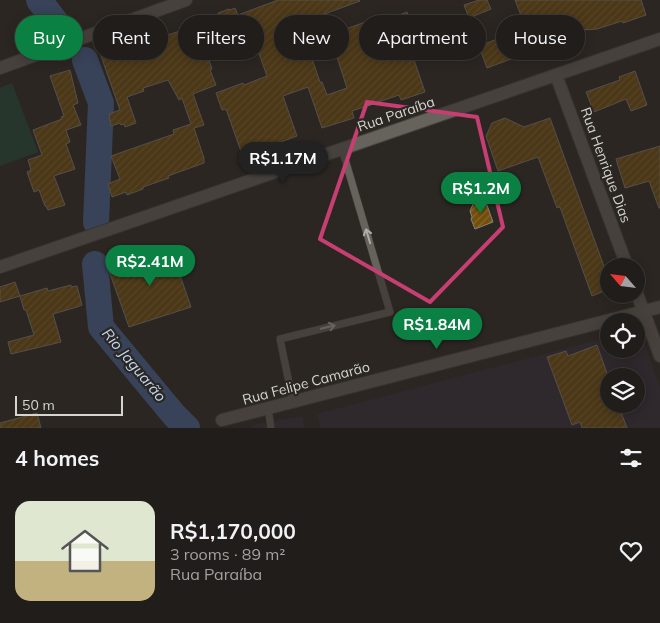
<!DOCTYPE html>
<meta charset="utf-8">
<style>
body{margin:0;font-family:Mulish,sans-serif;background:#2d2a27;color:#f1f3f6;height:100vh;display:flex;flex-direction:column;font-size:19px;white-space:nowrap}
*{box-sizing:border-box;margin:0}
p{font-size:16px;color:#a2a2a2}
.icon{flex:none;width:28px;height:28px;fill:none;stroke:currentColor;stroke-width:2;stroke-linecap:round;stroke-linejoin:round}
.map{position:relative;height:428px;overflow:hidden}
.drawer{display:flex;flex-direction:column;background:#201d1a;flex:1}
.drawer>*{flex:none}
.banner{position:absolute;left:15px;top:15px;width:630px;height:45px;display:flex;gap:10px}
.needle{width:32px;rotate:298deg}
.buttons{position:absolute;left:600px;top:258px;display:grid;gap:10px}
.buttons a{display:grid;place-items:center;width:45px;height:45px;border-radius:50%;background:#201d1a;box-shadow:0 2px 12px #0003,0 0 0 1px #3d3b39;font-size:25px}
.scale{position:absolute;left:15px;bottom:12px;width:108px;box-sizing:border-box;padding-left:5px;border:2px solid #d6d4d0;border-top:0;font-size:14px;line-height:18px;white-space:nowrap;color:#d6d4d0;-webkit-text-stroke:4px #2b2722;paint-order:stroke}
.price{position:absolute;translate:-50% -42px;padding:0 11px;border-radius:18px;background:#0b8043;color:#fff;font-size:16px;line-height:32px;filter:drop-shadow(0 1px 2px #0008)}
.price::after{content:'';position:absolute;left:50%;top:30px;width:15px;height:11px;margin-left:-8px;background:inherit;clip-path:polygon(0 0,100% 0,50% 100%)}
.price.active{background:#222;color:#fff}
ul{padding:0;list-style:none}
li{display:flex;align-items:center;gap:15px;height:125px;padding:0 15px}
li+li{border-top:1px solid #3d3b39}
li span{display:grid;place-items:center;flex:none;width:140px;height:100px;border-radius:15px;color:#555}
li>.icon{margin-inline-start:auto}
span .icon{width:60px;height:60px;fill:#fffc;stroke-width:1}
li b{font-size:21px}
h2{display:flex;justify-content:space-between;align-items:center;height:60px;padding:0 15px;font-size:21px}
.tag{padding:0 18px;border-radius:22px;background:#201d1a;box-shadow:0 2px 12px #0003,0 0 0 1px #3d3b39;font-size:18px;line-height:45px}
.tag.active{background:#0b8043;color:#fff}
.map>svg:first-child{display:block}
</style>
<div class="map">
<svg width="660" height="428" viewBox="0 0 660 428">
<defs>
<pattern id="building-hatch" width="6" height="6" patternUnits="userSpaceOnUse" patternTransform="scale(1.25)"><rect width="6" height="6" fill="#734f0b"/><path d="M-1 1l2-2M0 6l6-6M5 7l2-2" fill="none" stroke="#86672e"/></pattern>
</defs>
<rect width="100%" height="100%" fill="#2b2722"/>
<!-- education -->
<g fill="#342b3b" fill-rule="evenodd">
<path d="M639,329l21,58v41h-339l-4,-14 292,-77v12h27v-19zM609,376h27v28h-27z"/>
<path d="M303,416l1,12h-52l1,-3z"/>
</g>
<!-- pitch -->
<path fill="#214a39" d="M12,83l26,69 -38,14v-78z"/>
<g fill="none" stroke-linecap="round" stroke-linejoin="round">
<!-- river -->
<g stroke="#476599" stroke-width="26">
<path d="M39,0l23,30"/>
<path d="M85,60l16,43 -5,119"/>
<path d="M95,264l6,63 73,88 13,13"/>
</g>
</g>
<!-- building -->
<g fill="url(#building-hatch)" stroke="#85817b" fill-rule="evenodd">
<path d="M278,0h81l1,1 -85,31 8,20 104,-38 2,5 18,-7 5,13 7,-3 10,26 -17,6 13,38 -24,8 -2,-5 -47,16 2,7 -32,10 -14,-41 -25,9 14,40 -38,14 -6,3v1l-10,3 -17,-48 -4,1 -6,-17 27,-10 1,2 23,-9 -10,-28 -22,9 -17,-44 11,-4 1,1 5,-2 3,7zM335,51l12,37 -20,7 -5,-13h-2l-8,-23z"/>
<path d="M479,0h8l4,9 -22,9 -5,-13z"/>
<path d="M515,0h126l5,15 -23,8 -1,-2 -25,8 -32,2 2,7 -80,30 -8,-22 47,-18z"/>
<path d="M197,25l15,44 -2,1 6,15 -23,9 11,31 -10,3 10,30v5l-36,13 1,2 -26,9v2l-16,6 -1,-3 -14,5 -4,-13 12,-5 -9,-23 63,-22 -1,-4 18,-6 -9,-26 -3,2 -11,-20 -25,8 1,3 -17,6 9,26 -11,4 -1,-3 -3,1 -1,-2 -9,3 -2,-12 11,-4 -19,-54 18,-6v2z"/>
<path d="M70,70l8,33 -5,2 8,20 -15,5 4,12 -4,2 9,25 -21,7 11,29 -17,5 -2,-4h-1l-6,-16 -5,2 -7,-20 4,-2 -3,-10 14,-5 -9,-25 29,-11 -1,-2 3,-1 -14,-40z"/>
<path d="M635,71l12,34 -16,6 -5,-12 -32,13 -8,-20 34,-12 -1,-3z"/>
<path d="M505,118l19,9 26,-9 59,162v9l-17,7 -32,-89 -3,1 -19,-51 -40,14 -12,-35 6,-13z"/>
<path d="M660,146v62h-1l-10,-27 -24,7 -9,-29z"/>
<path d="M484,197l9,25 -18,7 -4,-10 1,-2 -2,-6 5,-11z"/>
<path d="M170,246l21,61 -62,20 -21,-59z"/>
<path d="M15,282l5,14 27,-8 1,3 23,-6v2l6,-1 5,19 -5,2 -24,7 8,28 -50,12 -3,-12 26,-7 -8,-25h-2l-4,-14 -20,6v-15z"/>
<path d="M597,345l12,34v25h9l9,24h-45l-2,-6 -8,3 -25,-68 19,-6 2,5z"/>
<path d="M37,413l4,15h-41v-5z"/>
</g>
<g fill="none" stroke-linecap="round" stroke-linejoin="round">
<defs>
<g id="lane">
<path d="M293,402l-13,-63 110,-27 -48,-163"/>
<path d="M268,408l3,20"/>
</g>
<g id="street">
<path d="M0,68l186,-68"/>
<path d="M556,75l71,191"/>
<path d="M636,291l24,65"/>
<path d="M222,420l438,-113"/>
</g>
<path id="secondary" d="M0,267l660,-228"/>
</defs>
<!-- lane casing -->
<use href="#lane" stroke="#46433e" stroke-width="8"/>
<!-- street casing -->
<use href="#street" stroke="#46433e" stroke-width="14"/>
<!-- secondary casing -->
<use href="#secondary" stroke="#46433e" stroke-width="14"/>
<!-- lane -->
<use href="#lane" stroke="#66625c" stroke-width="7"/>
<!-- street -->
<use href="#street" stroke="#66625c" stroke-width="12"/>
<!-- secondary -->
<use href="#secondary" stroke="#66625c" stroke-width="12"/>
</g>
<!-- one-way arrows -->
<defs><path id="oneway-shaft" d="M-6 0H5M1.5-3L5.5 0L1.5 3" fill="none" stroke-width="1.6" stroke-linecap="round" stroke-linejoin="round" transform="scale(1.25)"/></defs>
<g stroke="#afaca7">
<use href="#oneway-shaft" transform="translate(368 236) rotate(-107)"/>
<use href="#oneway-shaft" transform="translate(328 327) rotate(-14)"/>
</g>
<!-- marked area -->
<path d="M0 0H660V428H0ZM367,102l110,15 26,110 -73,75 -110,-63z" fill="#2b2722" fill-opacity=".55" fill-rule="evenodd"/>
<path fill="none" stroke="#c63e72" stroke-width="4" stroke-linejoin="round" d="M367,102l110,15 26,110 -73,75 -110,-63z"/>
<g text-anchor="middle" stroke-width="4.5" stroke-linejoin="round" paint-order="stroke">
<!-- street labels -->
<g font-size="14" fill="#d6d4d0" stroke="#2b2722">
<text transform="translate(396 114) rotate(-19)" y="5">Rua Paraíba</text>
<text transform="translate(606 165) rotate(70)" y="5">Rua Henrique Dias</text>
<text transform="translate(306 383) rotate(-15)" y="5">Rua Felipe Camarão</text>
</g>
<!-- water labels -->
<g font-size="15" font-style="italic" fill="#c3d6f5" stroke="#2b2722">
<text transform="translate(134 365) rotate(50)" y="5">Rio Jaguarão</text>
</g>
</g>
</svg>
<div class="buttons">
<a><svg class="needle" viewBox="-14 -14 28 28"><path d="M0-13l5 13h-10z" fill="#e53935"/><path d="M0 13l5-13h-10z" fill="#a2a2a2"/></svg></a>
<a><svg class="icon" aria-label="locate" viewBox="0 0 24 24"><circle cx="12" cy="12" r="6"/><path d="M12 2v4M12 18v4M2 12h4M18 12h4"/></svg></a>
<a><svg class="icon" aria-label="layers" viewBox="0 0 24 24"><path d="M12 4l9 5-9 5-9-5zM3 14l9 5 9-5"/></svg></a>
</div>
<div class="scale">50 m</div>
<b class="price active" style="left:283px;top:184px">R$1.17M</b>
<b class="price" style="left:481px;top:214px">R$1.2M</b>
<b class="price" style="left:150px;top:287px">R$2.41M</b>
<b class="price" style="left:437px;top:350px">R$1.84M</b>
<div class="banner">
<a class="tag active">Buy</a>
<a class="tag">Rent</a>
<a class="tag">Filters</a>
<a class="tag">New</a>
<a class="tag">Apartment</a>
<a class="tag">House</a>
</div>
</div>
<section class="drawer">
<h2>4 homes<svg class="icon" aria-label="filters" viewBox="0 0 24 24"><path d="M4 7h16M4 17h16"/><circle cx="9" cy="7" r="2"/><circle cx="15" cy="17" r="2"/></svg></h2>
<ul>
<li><span style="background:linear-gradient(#dfe7d0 60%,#c2b280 0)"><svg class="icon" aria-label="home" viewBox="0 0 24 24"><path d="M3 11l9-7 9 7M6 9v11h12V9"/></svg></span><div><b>R$1,170,000</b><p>3 rooms · 89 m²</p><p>Rua Paraíba</p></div><svg class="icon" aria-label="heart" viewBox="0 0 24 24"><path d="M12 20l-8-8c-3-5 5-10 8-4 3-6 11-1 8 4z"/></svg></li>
</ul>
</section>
